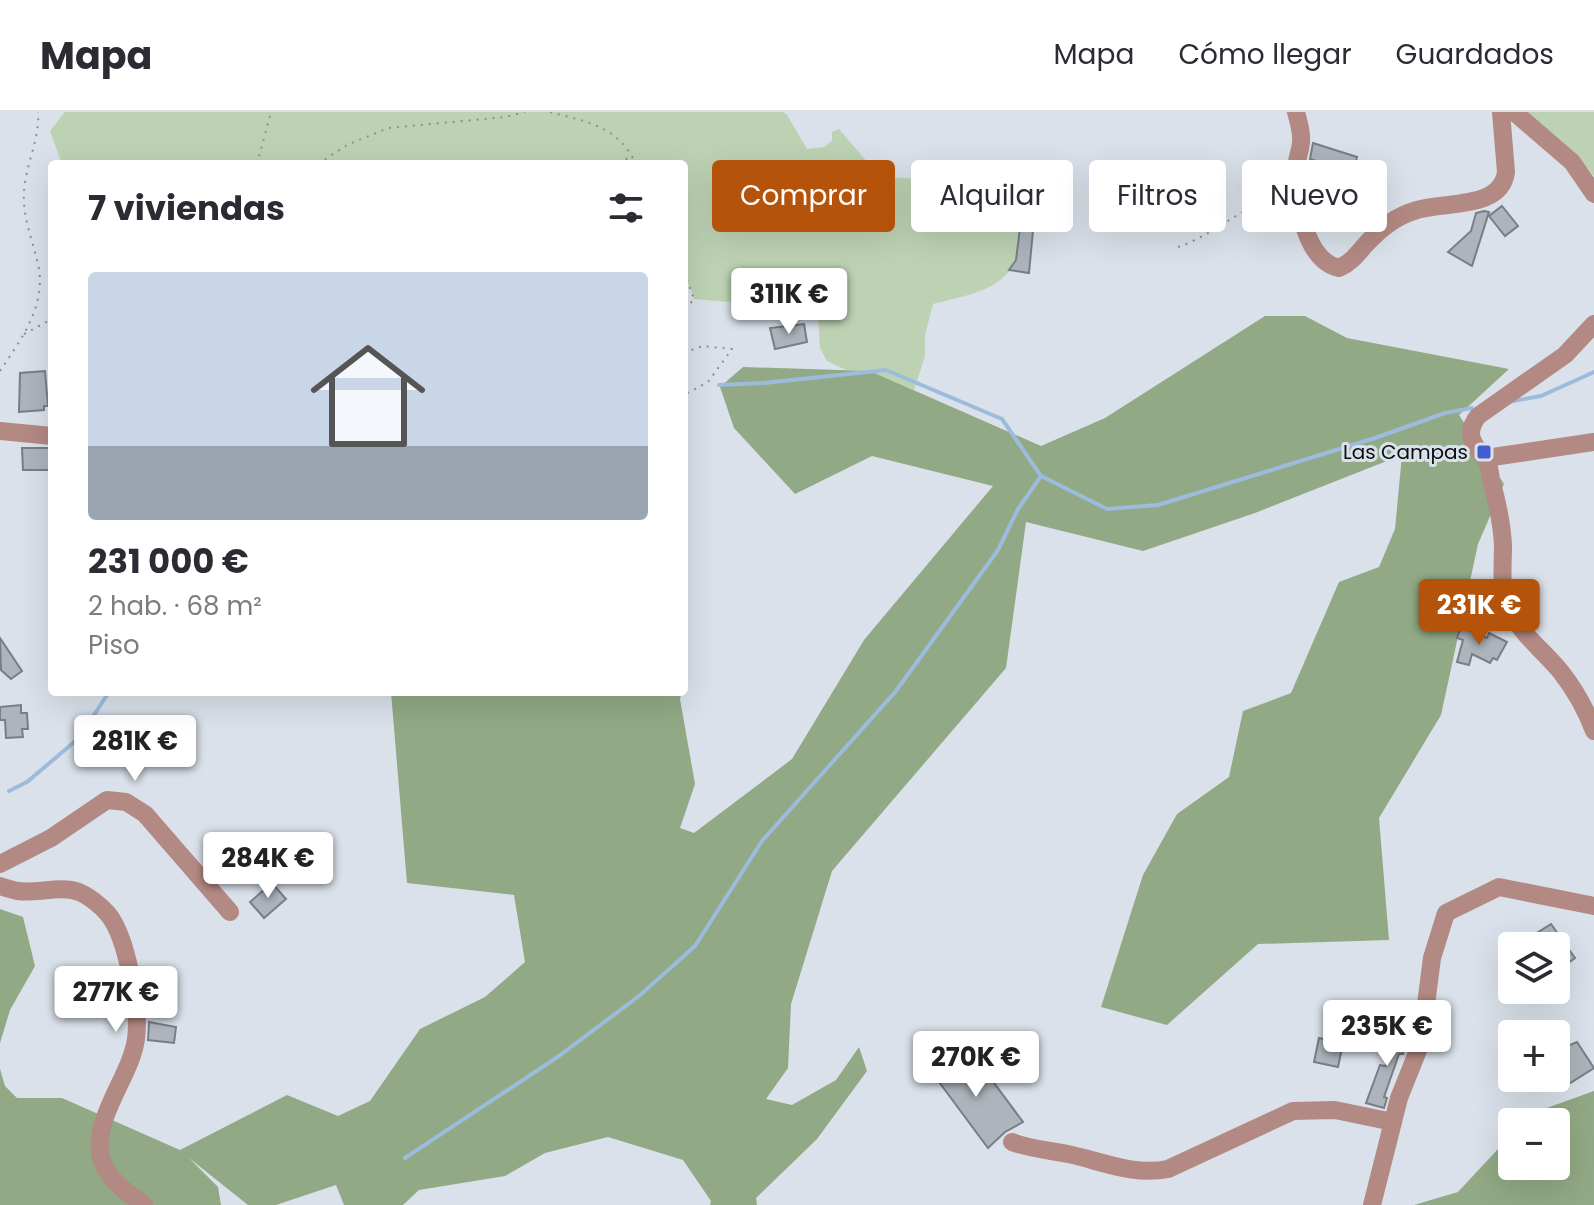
<!DOCTYPE html>
<html lang="es">
<meta charset="utf-8">
<style>
body{margin:0;font-family:Poppins,sans-serif;background:#f2f2f3;color:#2b2b33;height:100vh;display:flex;flex-direction:column;font-size:30px;white-space:nowrap}
*{box-sizing:border-box;margin:0}
p{font-size:26px;color:#7c7c81}
.icon{flex:none;width:44px;height:44px;fill:none;stroke:currentColor;stroke-width:2;stroke-linecap:round;stroke-linejoin:round}
.map{position:relative;flex:1;overflow:hidden}
.sheet{position:absolute;left:48px;top:48px;width:640px;height:536px;display:flex;flex-direction:column;background:#fff;border-radius:8px;box-shadow:0 8px 32px #0002}
.sheet>*{flex:none}
.guide{position:absolute;left:712px;top:48px;width:760px;height:72px;display:flex;gap:16px}
.tools{position:absolute;left:1498px;top:820px;display:grid;gap:16px}
.tools a{display:grid;place-items:center;width:72px;height:72px;border-radius:8px;background:#fff;box-shadow:0 8px 32px #0002;font-size:40px}
.price{position:absolute;translate:-50% -68px;padding:0 18px;border-radius:8px;background:#fff;color:#222;font-size:26px;line-height:52px;filter:drop-shadow(0 2px 4px #0008)}
.price::after{content:'';position:absolute;left:50%;top:48px;width:24px;height:18px;margin-left:-12px;background:inherit;clip-path:polygon(0 0,100% 0,50% 100%)}
.price.active{background:#b45309;color:#fff}
ul{padding:0;list-style:none}
li{display:grid;align-content:center;gap:16px;height:424px;padding:0 40px}
li+li{border-top:2px solid #e1e1e2}
li span{display:grid;place-items:center;height:248px;border-radius:8px;color:#555}
li>.icon{margin-inline-start:auto}
span .icon{width:144px;height:144px;fill:#fffc;stroke-width:1}
li b{font-size:34px}
h2{display:flex;justify-content:space-between;align-items:center;height:96px;padding:0 40px;font-size:34px}
.chip{padding:0 28px;border-radius:8px;background:#fff;box-shadow:0 8px 32px #0002;font-size:28px;line-height:72px}
.chip.active{background:#b45309;color:#fff}
header{display:flex;align-items:center;gap:48px;box-sizing:border-box;height:112px;padding:0 40px;background:#fff;border-bottom:2px solid #e1e1e2}
header strong{font-size:38px}
nav{display:flex;gap:44px;margin-inline-start:auto;font-size:28px}
.map>svg:first-child{display:block}
</style>
<header>
<strong>Mapa</strong>
<nav><a>Mapa</a><a>Cómo llegar</a><a>Guardados</a></nav>
</header>
<div class="map">
<svg width="1594" height="1093" viewBox="0 0 1594 1093">
<rect width="100%" height="100%" fill="#dae1ea"/>
<!-- green -->
<g fill="#bdd2b3">
<path d="M65,0h718l4,3 20,34 17,-2 8,-6v-9l7,-3 41,48 66,3 45,27 29,21c-1,9 0,23 -4,32 -14,32 -54,36 -83,44l-8,31v21l-11,34 -44,-19 -24,-1 -19,-9 -7,-13 -3,-48c-28,-17 -50,-1 -79,1 -14,2 -30,-1 -44,-2l-10,-27v-108h-622l-12,-33z"/>
<path d="M1521,0h73v64l-26,-28z"/>
</g>
<!-- forest -->
<g fill="#91a984">
<path d="M1265,204h40l42,22 162,31 -50,46 45,69 -26,60 -37,171 -62,103 10,122 -131,4 -91,81 -66,-18 42,-132 34,-61 52,-37 14,-66 48,-18 48,-111 40,-15 16,-38 7,-74 -147,58 -112,38 -117,-29 -20,146 -174,203 -41,133 -3,64 -22,31 26,6 44,-25 23,-33 8,24 -50,68 -61,59 1,7h-47l1,-4 -28,-41 -75,-23 -63,16 -40,23 -86,14 -16,15h-59l-8,-20 -60,20h-28l-59,-47 29,29 3,18h-221v-136l5,17 12,12h45l118,52 107,-55 51,21 32,-15 50,-72 65,-32 40,-35 -11,-67 -107,-12 -16,-191h291l-2,7 15,85 -15,44 14,5 98,-74 72,-119 129,-154 -121,-30 -77,38 -61,-66 -14,-41 23,-20 127,4 171,75 64,-28z"/>
<path d="M0,797l23,8 12,49 -25,44 -10,33z"/>
<path d="M1594,979v114h-180l44,-13 54,-58v32h44v-44h-29l17,-13z"/>
</g>
<g fill="none" stroke-linecap="round" stroke-linejoin="round">
<!-- stream -->
<g stroke="#9dbcdd" stroke-width="4">
<path d="M684,273h2"/>
<path d="M719,273l45,-2 122,-13 116,49 39,57"/>
<path d="M1513,289l28,-5 53,-24"/>
<path d="M1041,364l66,33 51,-4 217,-67 70,-25 27,-5"/>
<path d="M9,679l18,-9 52,-44 30,-46"/>
<path d="M405,1046l154,-102 80,-60 56,-50 67,-105 134,-150 102,-141 20,-41 23,-33"/>
</g>
</g>
<!-- building -->
<g fill="#adb4bc" stroke="#787e86" stroke-width="2">
<path d="M1313,31l44,14 -5,21 4,1 -3,12 -26,-7 -17,12 -1,-24 13,-9 -12,-4z"/>
<path d="M1502,94l16,20 -13,10 -16,-20z"/>
<path d="M1484,99l5,1 -17,54 -24,-14 23,-21 5,-18z"/>
<path d="M1020,116l13,2 -4,43 -20,-3 7,-10z"/>
<path d="M804,212l3,18 -32,7 -5,-21z"/>
<path d="M45,259l3,35h-4v4l-25,2 1,-39z"/>
<path d="M22,336h30v22h-29z"/>
<path d="M1461,515l26,11 2,-5 18,9 -10,18 -4,-2 -3,5 -18,-9 -3,11 -12,-3 6,-22 -6,-2z"/>
<path d="M0,526l22,33 -11,8 -10,-9z"/>
<path d="M21,593v8h6l1,16h-6l1,8 -17,1 -1,-18h-5v-13z"/>
<path d="M272,771l14,16 -22,19 -14,-16z"/>
<path d="M1551,812l24,34 -19,14v-26h-40z"/>
<path d="M149,910l27,5 -2,16 -26,-3z"/>
<path d="M1392,915h12l-1,27h-4l-15,43 3,1 -3,10 -18,-5 14,-38 6,1 1,-30h4z"/>
<path d="M1319,926l24,5 -5,24 -24,-5z"/>
<path d="M1577,930l17,26 -35,22 -7,-12h4l9,-8 -9,-14v-5z"/>
<path d="M936,937l23,30 21,-15 43,58 -18,10 -17,16 -66,-89z"/>
</g>
<g fill="none" stroke-linecap="round" stroke-linejoin="round">
<!-- path -->
<g stroke="#8c9198" stroke-width="2" stroke-dasharray="2 6" stroke-linecap="butt">
<path d="M550,0c38,10 68,14 86,52"/>
<path d="M257,52l14,-52"/>
<path d="M318,52l29,-19 41,-17 117,-11 20,-5"/>
<path d="M619,52l12,-8"/>
<path d="M1178,135c36,-12 66,-42 103,-52"/>
<path d="M684,160l10,27 -10,12"/>
<path d="M24,222l28,-15"/>
<path d="M684,241l18,-7 30,3 -24,33 -24,13"/>
<path d="M0,259c20,-30 45,-63 39,-102 -5,-26 -17,-51 -15,-78 2,-27 16,-53 14,-79"/>
</g>
<!-- minor -->
<g stroke="#b38983" stroke-width="18">
<path d="M1296,0c2,8 5,17 5,25 1,9 -3,17 -4,25 -3,31 6,98 42,106 12,-5 19,-15 27,-24 15,-16 30,-28 51,-34 28,-9 84,0 89,-38l-5,-60"/>
<path d="M1514,0l58,50 22,32"/>
<path d="M1594,212l-29,31 -87,61c-13,17 -6,27 6,41 5,5 6,16 7,23 6,21 11,43 12,66 0,20 -3,40 5,60 10,26 36,45 53,66 14,18 25,37 33,59"/>
<path d="M0,319l52,5"/>
<path d="M1486,346l108,-16"/>
<path d="M0,752l51,-26 56,-38 19,2 19,12 85,98"/>
<path d="M0,774c6,2 12,4 18,5 19,3 42,-6 61,1 10,4 22,14 29,22 19,23 32,96 28,125 -5,38 -47,83 -34,122 7,20 26,32 42,44"/>
<path d="M1012,1030c18,7 36,8 56,12 33,7 65,22 100,15l125,-58 42,-1 58,12"/>
<path d="M1372,1093l27,-107 22,-55 11,-85 14,-45 53,-26 95,19"/>
</g>
</g>
<!-- markers -->
<rect fill="#415ed1" stroke="#dae1ea" stroke-width="3" x="1476" y="332" width="16" height="16" rx="4"/>
<g text-anchor="middle" stroke-width="6" stroke-linejoin="round" paint-order="stroke">
<!-- poi labels -->
<g font-size="20" fill="#0b0d10" stroke="#dae1ea" text-anchor="end">
<text x="1468" y="347">Las Campas</text>
</g>
</g>
</svg>
<div class="tools">
<a><svg class="icon" aria-label="layers" viewBox="0 0 24 24"><path d="M12 4l9 5-9 5-9-5zM3 14l9 5 9-5"/></svg></a>
<a>+</a>
<a>−</a>
</div>
<b class="price" style="left:789px;top:224px">311K €</b>
<b class="price active" style="left:1479px;top:535px">231K €</b>
<b class="price" style="left:135px;top:671px">281K €</b>
<b class="price" style="left:268px;top:788px">284K €</b>
<b class="price" style="left:116px;top:922px">277K €</b>
<b class="price" style="left:1387px;top:956px">235K €</b>
<b class="price" style="left:976px;top:987px">270K €</b>
<div class="guide">
<a class="chip active">Comprar</a>
<a class="chip">Alquilar</a>
<a class="chip">Filtros</a>
<a class="chip">Nuevo</a>
</div>
<section class="sheet">
<h2>7 viviendas<svg class="icon" aria-label="filters" viewBox="0 0 24 24"><path d="M4 7h16M4 17h16"/><circle cx="9" cy="7" r="2"/><circle cx="15" cy="17" r="2"/></svg></h2>
<ul>
<li><span style="background:linear-gradient(#c9d6e8 70%,#9aa5b1 0)"><svg class="icon" aria-label="home" viewBox="0 0 24 24"><path d="M3 11l9-7 9 7M6 9v11h12V9"/></svg></span><div><b>231 000 €</b><p>2 hab. · 68 m²</p><p>Piso</p></div></li>
</ul>
</section>
</div>
